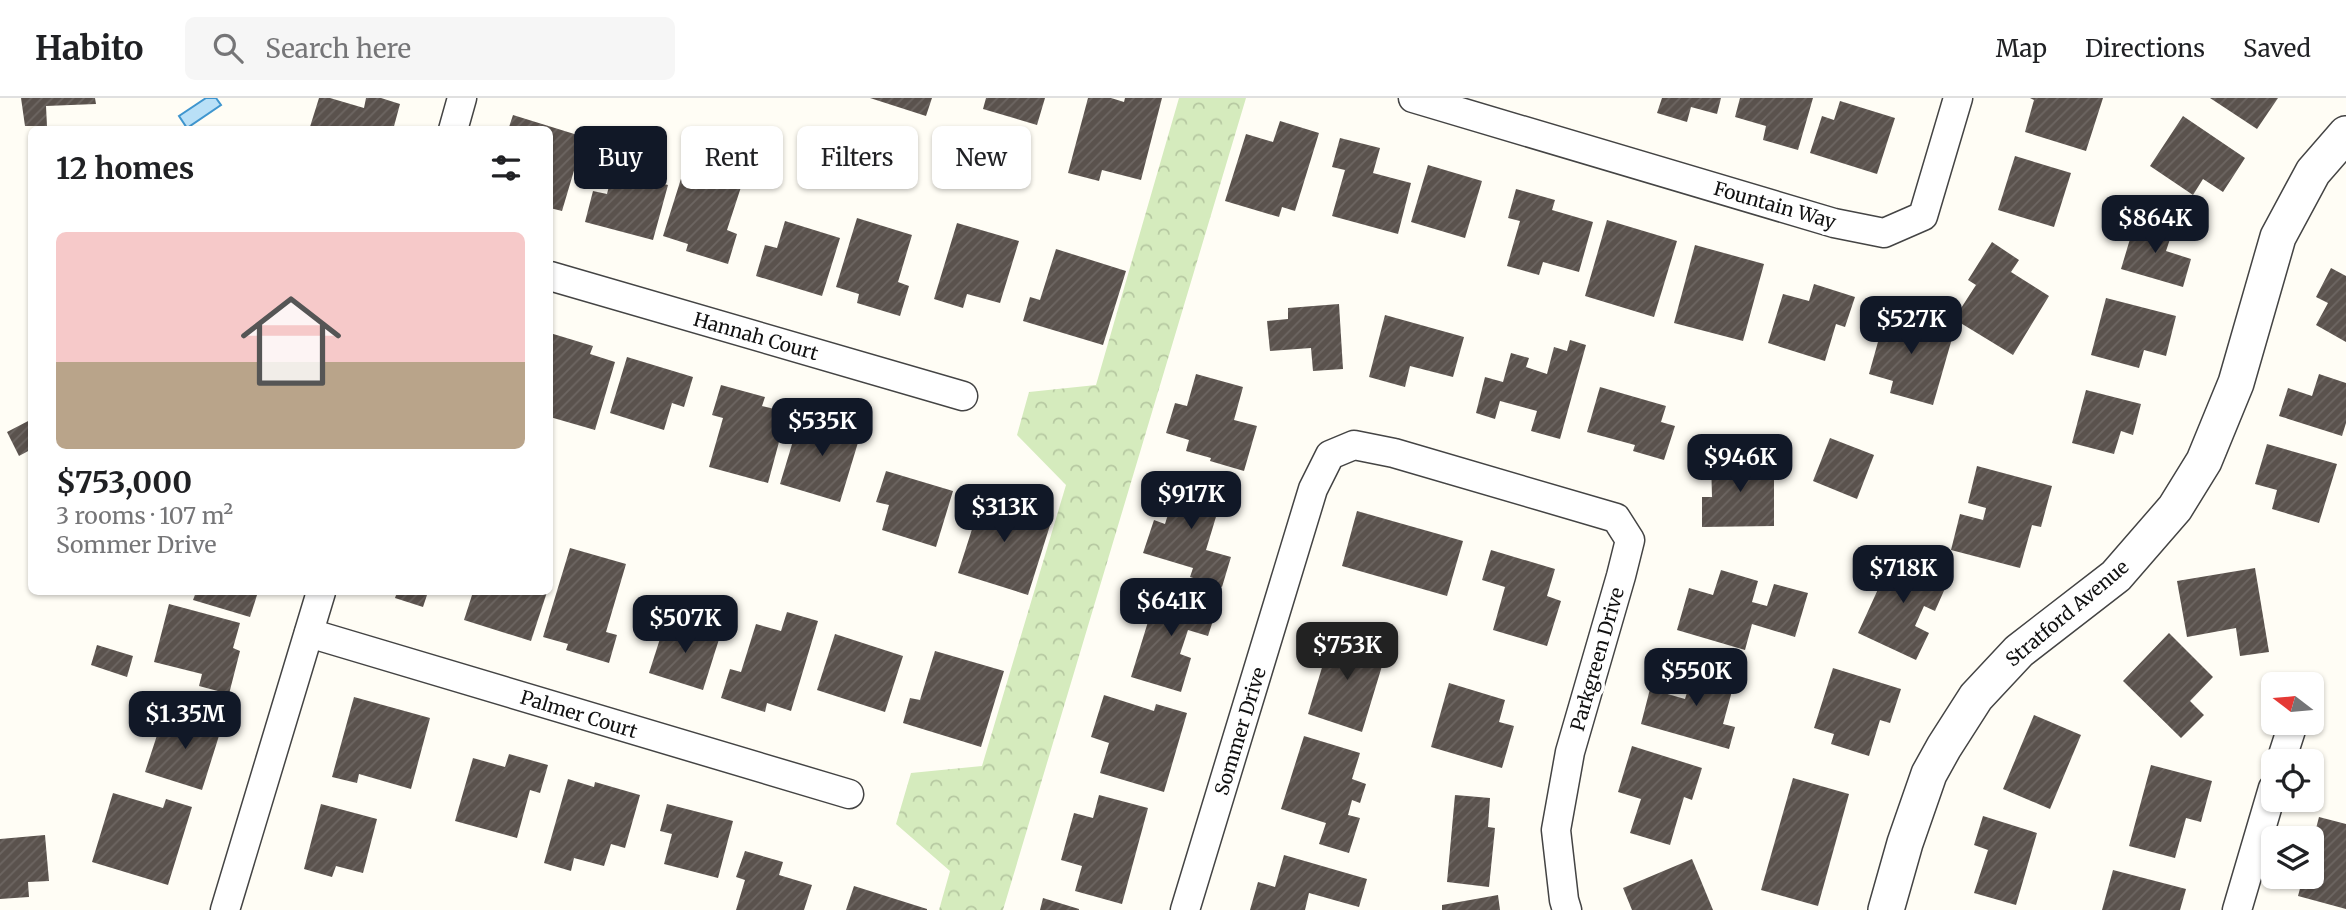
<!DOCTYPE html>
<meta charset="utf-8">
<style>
body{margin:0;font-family:Merriweather,serif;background:#f6f6f6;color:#202124;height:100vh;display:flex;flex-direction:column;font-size:26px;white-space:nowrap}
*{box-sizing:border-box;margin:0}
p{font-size:23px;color:#757577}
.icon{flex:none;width:38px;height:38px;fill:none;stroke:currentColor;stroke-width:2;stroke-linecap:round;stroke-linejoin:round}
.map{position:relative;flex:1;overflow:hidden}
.side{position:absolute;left:28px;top:28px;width:525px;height:469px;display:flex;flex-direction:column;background:#fff;border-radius:10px;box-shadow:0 2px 5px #0004}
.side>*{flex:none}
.hud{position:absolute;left:574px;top:28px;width:665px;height:63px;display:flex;gap:14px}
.needle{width:46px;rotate:286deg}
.fabs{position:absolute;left:2261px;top:574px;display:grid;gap:14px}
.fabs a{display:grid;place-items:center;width:63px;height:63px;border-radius:10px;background:#fff;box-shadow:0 2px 5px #0004;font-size:35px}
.price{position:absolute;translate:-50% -60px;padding:0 16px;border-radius:14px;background:#111827;color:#fff;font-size:23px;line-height:46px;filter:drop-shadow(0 2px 4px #0008)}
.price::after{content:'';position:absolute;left:50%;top:42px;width:21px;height:16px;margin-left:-10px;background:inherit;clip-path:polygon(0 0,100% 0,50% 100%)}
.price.active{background:#222;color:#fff}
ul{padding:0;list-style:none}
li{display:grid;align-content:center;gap:14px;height:371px;padding:0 28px}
li span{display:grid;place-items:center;height:217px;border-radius:10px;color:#555}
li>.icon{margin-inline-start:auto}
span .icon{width:126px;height:126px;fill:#fffc;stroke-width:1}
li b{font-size:30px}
h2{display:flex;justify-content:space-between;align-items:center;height:84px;padding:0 28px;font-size:30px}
.tag{padding:0 24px;border-radius:10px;background:#fff;box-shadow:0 2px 5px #0004;font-size:24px;line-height:63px}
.tag.active{background:#111827;color:#fff}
header{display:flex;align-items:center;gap:42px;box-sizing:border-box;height:98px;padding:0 35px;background:#fff;border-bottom:2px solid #e0e0e0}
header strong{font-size:33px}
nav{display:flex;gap:38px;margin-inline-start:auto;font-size:24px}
.search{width:490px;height:63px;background:#f6f6f6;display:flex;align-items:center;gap:18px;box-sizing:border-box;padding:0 24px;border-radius:10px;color:#757577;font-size:26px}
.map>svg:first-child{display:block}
</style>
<header>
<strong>Habito</strong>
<div class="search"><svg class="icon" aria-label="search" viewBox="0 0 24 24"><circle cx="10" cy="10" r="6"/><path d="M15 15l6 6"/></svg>Search here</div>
<nav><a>Map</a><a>Directions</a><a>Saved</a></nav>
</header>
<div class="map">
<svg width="2346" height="812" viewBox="0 0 2346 812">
<defs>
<pattern id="park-crowns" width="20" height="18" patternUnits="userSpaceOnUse" patternTransform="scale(1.75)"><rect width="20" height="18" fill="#d5ebbd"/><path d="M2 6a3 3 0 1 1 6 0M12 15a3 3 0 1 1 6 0" fill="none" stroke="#b6c8a1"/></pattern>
<pattern id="building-hatch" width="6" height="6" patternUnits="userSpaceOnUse" patternTransform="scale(1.75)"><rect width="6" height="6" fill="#5a524d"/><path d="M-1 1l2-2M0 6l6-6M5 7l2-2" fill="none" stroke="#6d6662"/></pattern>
</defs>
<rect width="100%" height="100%" fill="#fffdf5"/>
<!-- park -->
<path fill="url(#park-crowns)" d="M1179,0h67l-243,812h-64l11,-39 -54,-47 15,-51 71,-7 84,-281 -49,-50 12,-43 67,-7z"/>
<!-- water -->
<path fill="#b9e0f7" stroke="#3f96cf" stroke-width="2" d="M206,0h10l5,7 -34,23 -8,-12z"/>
<!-- building -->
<g fill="url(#building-hatch)">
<path d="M21,0h74l1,6 -50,2 1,20h-22z"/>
<path d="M319,0h11l34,10 2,-10h15l19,6 -7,26h-84z"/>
<path d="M870,0h62l-6,18z"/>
<path d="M986,0h59l-8,27 -54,-16z"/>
<path d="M1088,0h23l13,4 1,-4h37l-21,82 -39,-10 -3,11 -31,-8z"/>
<path d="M1662,0h59l-4,16 -26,-7 -4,15 -30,-9z"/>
<path d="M1740,0h73l-15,52 -35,-10 3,-14 -31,-9z"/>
<path d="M2030,0h73l-17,53 -61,-19 9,-32z"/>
<path d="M2210,0h68l-21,31z"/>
<path d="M1840,3l55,17 -18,56 -67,-21 12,-37 12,4z"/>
<path d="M513,17l71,22 -22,74 -12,-3v-78h-42z"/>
<path d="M2183,18l62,42 -22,34 -20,-13 -10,16 -43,-29z"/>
<path d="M1280,23l39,12 -24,78 -13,-4 -3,10 -54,-16 21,-67 27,8z"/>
<path d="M1340,40l40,10 -7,25 38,10 -13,51 -66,-18 13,-46 -13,-3z"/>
<path d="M2015,58l56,17 -17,54 -56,-17z"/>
<path d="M1428,67l54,16 -17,57 -54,-16z"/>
<path d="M685,68l57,18 -15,46 10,4 -9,30 -42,-13 2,-7 -25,-8z"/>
<path d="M613,72l55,15 -15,55 -68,-18 8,-31 14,3z"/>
<path d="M1516,91l39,11 -3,10 41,12 -14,50 -36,-10 -4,13 -32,-9 13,-45 -12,-3z"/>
<path d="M857,120l55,17 -14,47 11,4 -9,30 -43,-13 2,-9 -23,-7z"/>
<path d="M2136,121l37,11 -7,21 25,8 -8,28 -62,-18z"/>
<path d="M1607,122l70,21 -23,76 -69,-21z"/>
<path d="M785,123l55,17 -18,58 -66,-20 9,-31 12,3z"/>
<path d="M957,125l62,18 -19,62 -33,-9 -4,14 -29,-9z"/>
<path d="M1992,144l27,18 -8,12 38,24 -36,59 -59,-36 22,-34 -8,-5z"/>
<path d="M1695,147l69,19 -21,77 -69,-18z"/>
<path d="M1056,151l70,22 -23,74 -80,-24 7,-24 10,3z"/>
<path d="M2331,170l15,8v66l-30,-17 12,-22 -12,-6z"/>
<path d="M1814,186l41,13 -10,30 -9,-3 -11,37 -57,-18 15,-49 26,7z"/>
<path d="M2106,200l70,18 -10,40 -22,-6 -5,18 -48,-13z"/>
<path d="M1339,206l4,65 -30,2 -2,-23 -41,3 -3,-30 21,-2v-11z"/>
<path d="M1888,208l32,9 -2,11 35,9 -20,70 -43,-12 3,-12 -24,-7z"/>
<path d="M1385,217l79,22 -11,40 -43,-11 -5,21 -36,-10z"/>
<path d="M550,235l43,13 -3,8 25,8 -20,68 -45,-13v-42l2,-9h-2z"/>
<path d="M1570,242l16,5 -26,94 -29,-8 6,-20 -37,-10 -5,18 -19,-6 9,-36 18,5 8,-29 18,5 -3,9 21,7 7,-27 13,4z"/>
<path d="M627,259l66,20 -9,30 -12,-4 -8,27 -54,-17z"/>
<path d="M1196,276l47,13 -9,33 23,6 -13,45 -34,-10 1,-3 -25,-7 3,-11 -23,-7 9,-30 12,3z"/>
<path d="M2319,276l27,9v40l-4,13 -63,-20 9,-28 24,8z"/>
<path d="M721,287l44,12 -3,9 25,6 -19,71 -59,-16 14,-49 -11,-3z"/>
<path d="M1600,289l66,19 -5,16 14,4 -11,34 -31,-9 2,-6 -48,-13z"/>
<path d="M2086,292l55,14 -8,31 -12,-4 -7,23 -42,-11z"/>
<path d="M831,318l32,10 -23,76 -60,-18 19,-63 28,9z"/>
<path d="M32,321v35l-2,-4 -11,6 -12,-24z"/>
<path d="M1830,340l44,17 -17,44 -44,-18z"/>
<path d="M2267,346l70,20 -18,59 -47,-14 5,-19 -22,-6z"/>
<path d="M1711,362h63v66l-72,1v-30h10z"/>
<path d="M1977,368l75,20 -11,41 -9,-2 -12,43 -69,-18 9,-36 23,6 3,-12 -18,-5z"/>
<path d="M886,373l67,20 -17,56 -54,-17 7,-25 -13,-3z"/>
<path d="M1181,375l44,14 -19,63 25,7 -9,30 -32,-10 3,-9 -50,-15 11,-33 11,4z"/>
<path d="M972,396l80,25 -24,76 -70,-22 16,-50 -10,-3z"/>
<path d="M1357,413l106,30 -16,55 -105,-30z"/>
<path d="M570,450l56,16 -20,68 11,3 -8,28 -43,-13 2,-6 -25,-7z"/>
<path d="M1491,452l64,19 -8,27 14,5 -14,45 -54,-16 12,-43 -23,-7z"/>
<path d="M1895,454l55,25 -15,34 -11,-5 -9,20 14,7 -13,27 -58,-27z"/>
<path d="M2255,470l14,84 -29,4 -4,-28 -49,9 -10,-56z"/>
<path d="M1721,472l37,11 -6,21 15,4 7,-22 34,9 -13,44 -43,-13 -7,26 -68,-20 12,-42 24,7z"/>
<path d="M1159,488l59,19 -10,31 -20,-6 -8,24 11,4 -10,34 -50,-15z"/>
<path d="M196,494h62l-8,25 -57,-17z"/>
<path d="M397,494h31l-5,15 -28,-9z"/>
<path d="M473,494h74l-16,49 -67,-21z"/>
<path d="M169,506l71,19 -7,25 7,3 -11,43 -30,-8 3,-12 -48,-12z"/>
<path d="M787,514l31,9 -27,90 -24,-8 -2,9 -44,-14 9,-29 11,3 15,-48 25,7z"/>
<path d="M666,522l54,16 -17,54 -54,-17z"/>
<path d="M1333,533l47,14 -6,18 8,3 -20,66 -54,-18z"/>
<path d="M2169,535l44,44 -23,24 14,14 -23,23 -58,-57z"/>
<path d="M835,536l68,22 -18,56 -68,-22z"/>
<path d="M97,547l36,11 -6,21 -36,-12z"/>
<path d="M935,553l69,20 -23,76 -78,-24 7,-25 10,2z"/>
<path d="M1714,565l24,6 -15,55 12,3 -6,22 -88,-25 9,-35 35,10 10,-32 17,5z"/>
<path d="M1833,570l68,21 -11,34 -10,-3 -11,36 -38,-12 3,-10 -20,-6z"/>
<path d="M1449,585l56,17 -6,22 15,4 -12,42 -71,-21z"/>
<path d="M1104,597l50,16 2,-7 31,9 -23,79 -64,-19 9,-30 -18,-6z"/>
<path d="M354,599l76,21 -19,71 -52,-15 -2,9 -25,-6z"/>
<path d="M192,616l31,9 -21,67 -57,-18 17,-52 26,8z"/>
<path d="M2034,617l47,20 -31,74 -47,-20z"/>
<path d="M1304,638l56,17 -8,26 14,5 -6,19 -8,-3 -4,15 12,3 -11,35 -30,-9 7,-21 -45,-14z"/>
<path d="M1632,648l70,22 -10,32 -8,-3 -14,48 -40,-12 11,-34 -23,-7z"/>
<path d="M509,656l39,11 -8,28 -10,-3 -13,48 -62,-17 18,-63 32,9z"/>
<path d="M2151,667l61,16 -11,41 -15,-4 -11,40 -46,-12z"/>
<path d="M1793,680l56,16 -31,112 -57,-16z"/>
<path d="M568,681l26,8 1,-5 45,13 -15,53 -14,-4 -7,22 -30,-8 -3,13 -27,-8z"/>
<path d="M113,695l50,15 3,-9 26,8 -24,78 -76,-23z"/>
<path d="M1099,697l49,13 -26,96 -47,-13 7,-25 -21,-6 13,-47 19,5z"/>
<path d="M1455,697l35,3 -2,29 7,1 -6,59 -42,-5z"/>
<path d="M321,706l56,15 -14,54 -27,-7 -4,11 -28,-8z"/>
<path d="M667,706l66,17 -15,57 -54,-14 8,-30 -12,-3z"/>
<path d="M1983,718l54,17 -21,72 -42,-12 14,-43 -14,-5z"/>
<path d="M2319,719l27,7v85l-48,-13 5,-19h9v-33z"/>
<path d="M45,737l4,46 -21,1 1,15 -29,2v-60z"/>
<path d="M745,753l38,11 -4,13 33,10 -8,25h-68l9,-30 -9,-3z"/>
<path d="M1284,757l83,24 -8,28 -50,-14 -4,17h-55l8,-28 17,5z"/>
<path d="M1692,761l21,51h-81l-9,-22z"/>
<path d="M2113,772l73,19 -6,21h-78z"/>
<path d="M854,788l73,23v1h-81z"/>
<path d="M1498,797l2,15h-58v-5z"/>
<path d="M1043,800l36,11v1h-39z"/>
</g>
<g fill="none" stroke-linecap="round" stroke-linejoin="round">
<defs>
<g id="minor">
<path d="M1413,0l421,125 50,10 39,-17 35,-118"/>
<path d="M453,32l9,-32"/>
<path d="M550,178l413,120"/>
<path d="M309,535l540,161"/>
<path d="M2281,663l10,-31"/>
<path d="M225,812l96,-318"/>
<path d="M1185,812l128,-421 17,-34 24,-10 40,8 222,65 14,22 -9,36 -51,176 -14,78 8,70 3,10"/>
<path d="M2237,812l36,-122"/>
</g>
<path id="tertiary" d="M1886,812l19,-67 24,-69 15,-27 32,-50 43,-46 97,-75 59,-68 29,-47 32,-78 42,-146 35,-65 33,-38"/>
</defs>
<!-- minor casing -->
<use href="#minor" stroke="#444" stroke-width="31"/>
<!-- tertiary casing -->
<use href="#tertiary" stroke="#444" stroke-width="38"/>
<!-- minor -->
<use href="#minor" stroke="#fff" stroke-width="28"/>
<!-- tertiary -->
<use href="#tertiary" stroke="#fff" stroke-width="35"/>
</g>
<g text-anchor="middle" stroke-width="7" stroke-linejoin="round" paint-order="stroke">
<!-- street labels -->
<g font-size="19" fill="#111" stroke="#fff">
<text transform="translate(1775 107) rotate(16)" y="7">Fountain Way</text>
<text transform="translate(756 238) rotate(16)" y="7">Hannah Court</text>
<text transform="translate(2067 515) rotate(-40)" y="7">Stratford Avenue</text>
<text transform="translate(1597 561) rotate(-74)" y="7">Parkgreen Drive</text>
<text transform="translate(579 616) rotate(17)" y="7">Palmer Court</text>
<text transform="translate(1240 633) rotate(-73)" y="7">Sommer Drive</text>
</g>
</g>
</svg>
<div class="fabs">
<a><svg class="needle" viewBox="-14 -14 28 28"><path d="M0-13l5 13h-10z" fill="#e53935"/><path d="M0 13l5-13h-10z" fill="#757577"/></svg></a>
<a><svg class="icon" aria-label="locate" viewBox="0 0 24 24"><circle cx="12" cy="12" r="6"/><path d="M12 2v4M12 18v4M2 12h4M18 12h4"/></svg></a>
<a><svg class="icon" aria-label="layers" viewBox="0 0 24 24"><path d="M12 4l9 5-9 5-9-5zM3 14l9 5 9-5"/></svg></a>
</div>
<b class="price" style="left:2155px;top:157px">$864K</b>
<b class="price" style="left:1911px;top:258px">$527K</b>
<b class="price" style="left:822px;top:360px">$535K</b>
<b class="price" style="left:1740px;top:396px">$946K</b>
<b class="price" style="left:1191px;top:433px">$917K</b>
<b class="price" style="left:1004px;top:446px">$313K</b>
<b class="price" style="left:1903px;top:507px">$718K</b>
<b class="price" style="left:1171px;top:540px">$641K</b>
<b class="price" style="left:685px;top:557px">$507K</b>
<b class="price active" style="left:1347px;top:584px">$753K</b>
<b class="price" style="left:1696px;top:610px">$550K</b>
<b class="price" style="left:185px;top:653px">$1.35M</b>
<div class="hud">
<a class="tag active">Buy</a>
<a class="tag">Rent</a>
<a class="tag">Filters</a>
<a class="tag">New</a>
</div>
<section class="side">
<h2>12 homes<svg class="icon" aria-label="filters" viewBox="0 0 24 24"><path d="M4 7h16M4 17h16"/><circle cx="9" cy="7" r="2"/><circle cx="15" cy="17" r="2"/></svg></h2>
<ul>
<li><span style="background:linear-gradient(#f6c9c9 60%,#b9a48a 0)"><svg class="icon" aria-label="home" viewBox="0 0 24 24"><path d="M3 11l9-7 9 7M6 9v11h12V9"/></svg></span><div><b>$753,000</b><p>3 rooms · 107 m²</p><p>Sommer Drive</p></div></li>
</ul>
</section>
</div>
